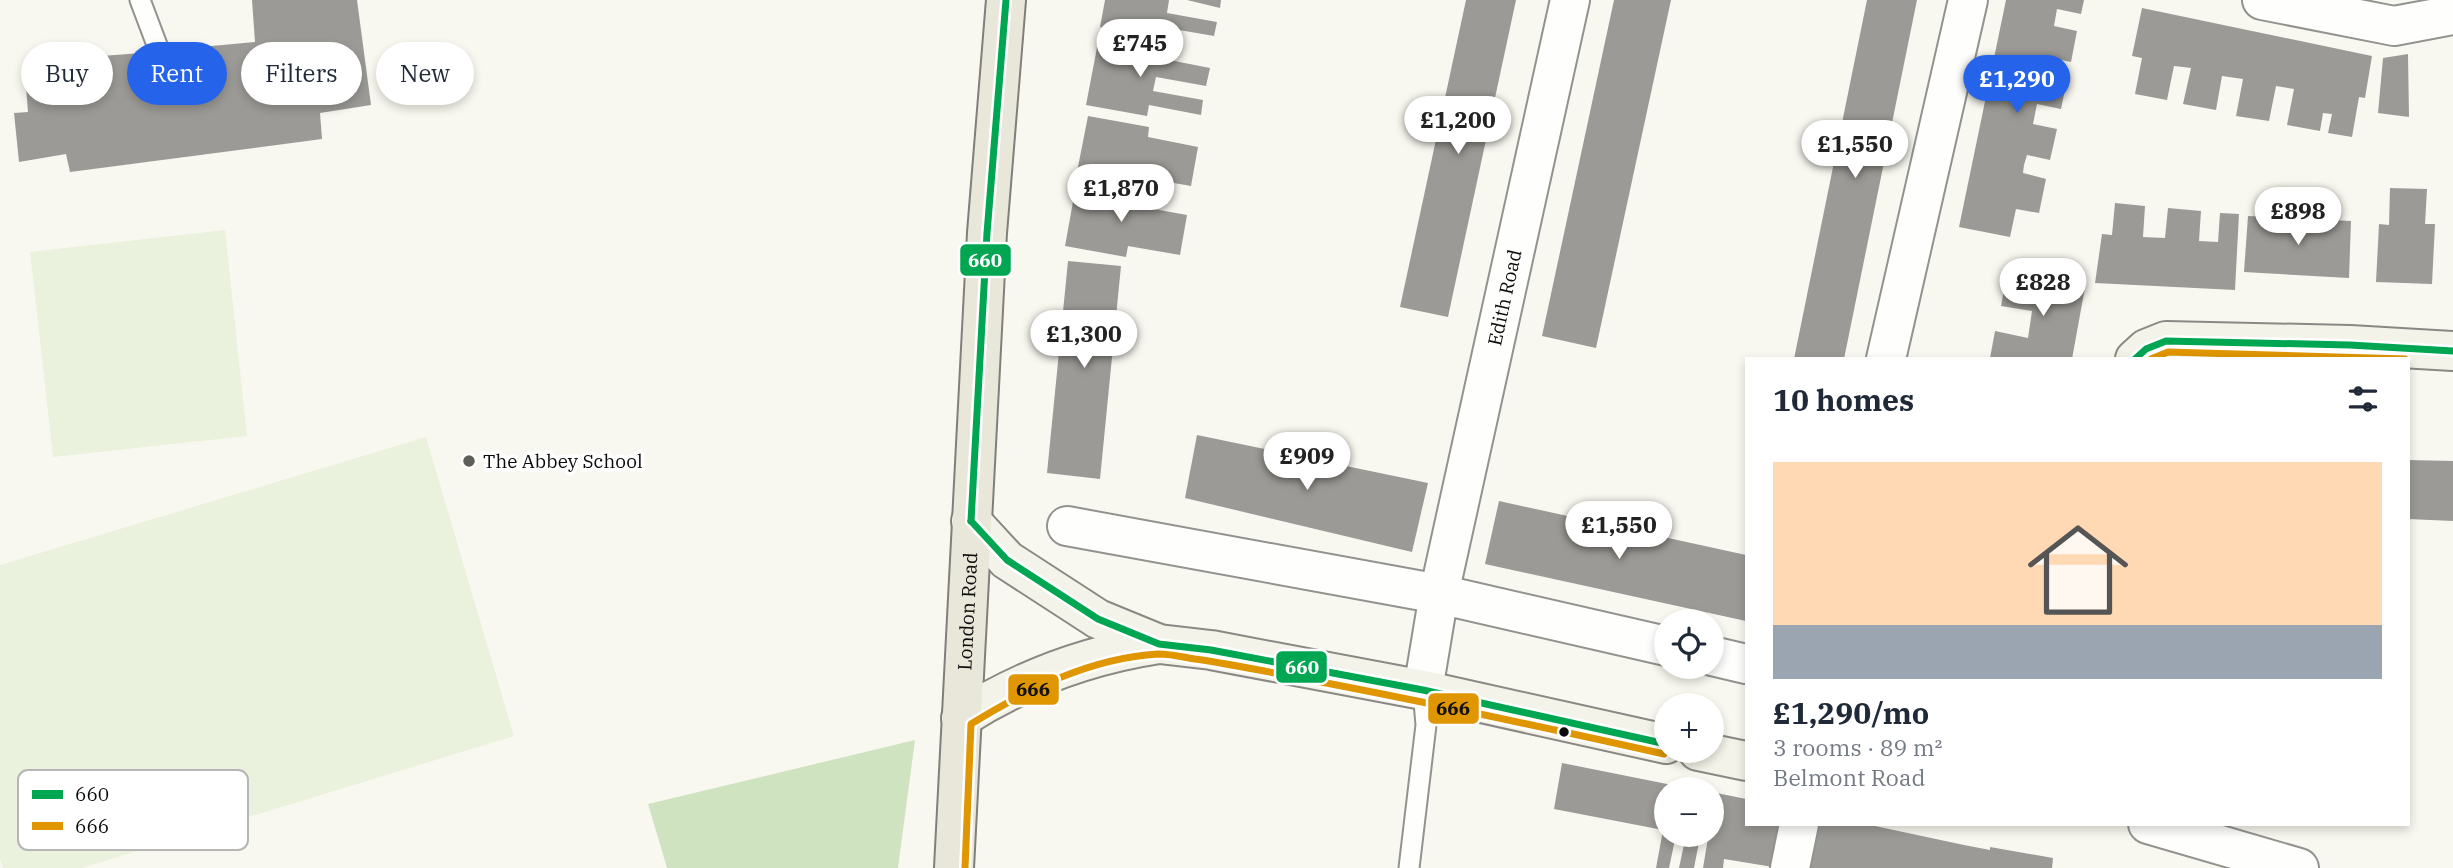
<!DOCTYPE html>
<meta charset="utf-8">
<style>
body{margin:0;font-family:"IBM Plex Serif",serif;background:#f6f6f7;color:#1f2937;height:100vh;display:flex;flex-direction:column;font-size:26px;white-space:nowrap}
*{box-sizing:border-box;margin:0}
p{font-size:23px;color:#747a83}
.icon{flex:none;width:38px;height:38px;fill:none;stroke:currentColor;stroke-width:2;stroke-linecap:round;stroke-linejoin:round}
.map{position:relative;flex:1;overflow:hidden}
.side{position:absolute;left:1745px;top:357px;width:665px;height:469px;display:flex;flex-direction:column;background:#fff;border-radius:0px;box-shadow:0 4px 10px #0003}
.side>*{flex:none}
.hud{position:absolute;left:21px;top:42px;width:665px;height:63px;display:flex;gap:14px}
.fabs{position:absolute;left:1654px;top:609px;display:grid;gap:14px}
.fabs a{display:grid;place-items:center;width:70px;height:70px;border-radius:50%;background:#fff;box-shadow:0 4px 10px #0003;font-size:35px}
.price{position:absolute;translate:-50% -60px;padding:0 16px;border-radius:24px;background:#fff;color:#222;font-size:23px;line-height:46px;filter:drop-shadow(0 2px 4px #0008)}
.price::after{content:'';position:absolute;left:50%;top:42px;width:21px;height:16px;margin-left:-10px;background:inherit;clip-path:polygon(0 0,100% 0,50% 100%)}
.price.on{background:#2563eb;color:#fff}
ul{padding:0;list-style:none}
li{display:grid;align-content:center;gap:14px;height:371px;padding:0 28px}
li span{display:grid;place-items:center;height:217px;border-radius:0px;color:#555}
li>.icon{margin-inline-start:auto}
span .icon{width:126px;height:126px;fill:#fffc;stroke-width:1}
li b{font-size:30px}
h2{display:flex;justify-content:space-between;align-items:center;height:84px;padding:0 28px;font-size:30px}
.chip{padding:0 24px;border-radius:32px;background:#fff;box-shadow:0 4px 10px #0003;font-size:24px;line-height:63px}
.chip.on{background:#2563eb;color:#fff}
.map>svg:first-child{display:block}
</style>
<div class="map">
<svg width="2453" height="868" viewBox="0 0 2453 868">
<rect width="100%" height="100%" fill="#f9f8f0"/>
<!-- forest -->
<path fill="#d0e3c1" d="M915,740l-17,128h-231l-19,-64z"/>
<!-- pitch -->
<g fill="#eaf1dc">
<path d="M225,230l22,206 -194,21 -23,-205z"/>
<path d="M426,437l88,299 -432,132h-79l-3,-9v-294z"/>
</g>
<!-- building -->
<g fill="#9c9a96">
<path d="M252,0h105l14,105 -51,8 2,26 -252,33 -4,-18 -47,8 -5,-49 14,-1 -4,-50 117,-9v16l39,-3 -1,-17 76,-7z"/>
<path d="M1105,0h64l-2,13 50,9 -3,14 -52,-9 -2,11 -60,-11z"/>
<path d="M1187,0h34l-1,8z"/>
<path d="M1466,0h50l-68,317 -48,-10z"/>
<path d="M1614,0h57l-75,348 -54,-12z"/>
<path d="M1867,0h50l-73,359h-50z"/>
<path d="M2006,0h78l-3,14 -24,-5 -3,17 23,5 -6,31 -24,-5 -2,8 -1,9 23,6 -6,29 -24,-5 -4,20 24,5 -7,31 -23,-5 -3,10 -1,8 23,6 -7,34 -23,-4 -6,28 -51,-10z"/>
<path d="M2142,8l230,48 -7,42 -6,-1 -7,40 -24,-4 4,-19 -9,-1 -3,18 -33,-6 7,-36 -18,-3 -7,35 -33,-5 7,-37 -21,-3 -6,34 -33,-6 8,-36 -8,-1 -9,-1 -7,34 -32,-6 7,-36 -10,-2z"/>
<path d="M1099,37l62,11 -2,10 51,10 -4,18 -50,-9 -3,14 50,9 -2,15 -52,-10 -2,11 -61,-11z"/>
<path d="M2408,54l1,63 -31,-4 5,-55z"/>
<path d="M1088,116l61,11 -1,10 50,10 -7,39 -51,-9 -3,11 -61,-11z"/>
<path d="M1076,185l62,11 -1,10 50,9 -7,40 -52,-9 -2,11 -61,-11z"/>
<path d="M2390,188l37,1 -2,35h10l-3,60 -56,-2 3,-58 10,1z"/>
<path d="M2115,203l30,3 -2,31 22,1 3,-30 33,3 -2,30 19,1 2,-29 19,1 -4,76 -140,-7 7,-49 10,1z"/>
<path d="M2248,216l103,5 -2,57 -105,-6z"/>
<path d="M1068,261l53,5 -21,213 -53,-6z"/>
<path d="M2040,272l46,10 -14,77 -82,-1 5,-27 33,7 4,-27 -31,-5 5,-28 31,7z"/>
<path d="M1197,435l231,48 -16,69 -227,-54z"/>
<path d="M2408,460l45,1v60l-45,-2z"/>
<path d="M1499,501l247,54v66l-261,-57z"/>
<path d="M1562,763l125,25 -21,1v46h10l-7,33h-13l7,-38 -109,-21z"/>
<path d="M1712,792l34,7v25h34l-7,43 -49,-8 -1,9h-20l5,-30 -8,-1 -6,31h-15l7,-33h26z"/>
<path d="M1816,824h60l-1,2 89,19 26,5v-3l63,11 -1,10h-245z"/>
</g>
<g fill="none" stroke-linecap="round" stroke-linejoin="round">
<defs>
<g id="lane">
<path d="M140,0l17,45"/>
<path d="M1409,868l17,-143 -3,-35"/>
</g>
<g id="street">
<path d="M2262,0l132,26 59,-11"/>
<path d="M1886,359l82,-359"/>
<path d="M1067,526l372,68 227,52"/>
<path d="M1712,656l34,8"/>
<path id="s1" d="M1423,690l16,-96 131,-594"/>
<path d="M2148,824l151,44"/>
<path d="M1790,868l9,-44"/>
</g>
<g id="secondary">
<path d="M2135,359l11,-10 20,-8 184,4 103,6"/>
<path d="M971,521l36,39 91,59 61,25 52,6 212,40 243,54"/>
<path d="M961,718c61,-39 126,-63 198,-74"/>
<path d="M1698,751l48,10"/>
</g>
<g id="primary">
<path id="s2" d="M954,868l33,-635 19,-233"/>
</g>
</defs>
<!-- lane casing -->
<use href="#lane" stroke="#92928e" stroke-width="23"/>
<!-- street casing -->
<use href="#street" stroke="#92928e" stroke-width="42"/>
<!-- secondary casing -->
<use href="#secondary" stroke="#898885" stroke-width="42"/>
<!-- primary casing -->
<use href="#primary" stroke="#7f7f7b" stroke-width="42"/>
<!-- lane -->
<use href="#lane" stroke="#fefefd" stroke-width="19"/>
<!-- street -->
<use href="#street" stroke="#fefefd" stroke-width="38"/>
<!-- secondary -->
<use href="#secondary" stroke="#f3f3e9" stroke-width="38"/>
<!-- primary -->
<use href="#primary" stroke="#e9e7da" stroke-width="38"/>
<defs>
<g id="bus-1">
<path d="M2135,359l11,-10 20,-8 184,4 103,6"/>
<path d="M971,521l36,39 91,59 61,25 52,6 212,40 243,54"/>
<path d="M971,521l16,-288 19,-233"/>
</g>
<g id="bus-2">
<path d="M2151,359l17,-7 237,7"/>
<path d="M965,868l6,-144c57,-35 120,-66 187,-70 13,0 25,3 37,5 35,5 70,12 105,19 122,23 243,49 364,76"/>
</g>
</defs>
<!-- bus-1 casing -->
<use href="#bus-1" stroke="#fff" stroke-width="12"/>
<!-- bus-2 casing -->
<use href="#bus-2" stroke="#fff" stroke-width="12"/>
<!-- bus-1 -->
<use href="#bus-1" stroke="#00a651" stroke-width="7"/>
<!-- bus-2 -->
<use href="#bus-2" stroke="#df9601" stroke-width="7"/>
</g>
<!-- markers -->
<circle fill="#5e5e5b" stroke="#fff" stroke-width="2.5" cx="469" cy="461" r="7"/>
<circle fill="#0b0b0b" stroke="#fff" stroke-width="2.5" cx="1564" cy="732" r="6"/>
<g text-anchor="middle" stroke-width="7" stroke-linejoin="round" paint-order="stroke">
<!-- street labels -->
<g font-size="19" fill="#0b0b0b" stroke="#fff">
<text dy="7" stroke="none"><textPath href="#s1" startOffset="401">Edith Road</textPath></text>
<text dy="7" stroke="none"><textPath href="#s2" startOffset="257">London Road</textPath></text>
</g>
<!-- poi labels -->
<g font-size="19" fill="#0b0b0b" stroke="#fff" text-anchor="start">
<text x="483" y="468">The Abbey School</text>
</g>
</g>
<!-- legend -->
<rect x="18" y="770" width="230" height="80" rx="10" fill="#fff" stroke="#b6b6b6" stroke-width="2"/>
<rect x="32" y="790" width="31" height="9" fill="#00a651"/>
<rect x="32" y="822" width="31" height="8" fill="#df9601"/>
<g font-size="19" fill="#0b0b0b">
<text x="75" y="801">660</text>
<text x="75" y="833">666</text>
</g>
<g stroke="#fff" stroke-width="2.5">
<rect x="959" y="243" width="53" height="34" rx="7" fill="#00a651"/>
<rect x="1275" y="650" width="53" height="34" rx="7" fill="#00a651"/>
<rect x="1007" y="673" width="53" height="33" rx="7" fill="#df9601"/>
<rect x="1427" y="692" width="53" height="33" rx="7" fill="#df9601"/>
</g>
<g font-size="19" text-anchor="middle" font-weight="bold" fill="#fff">
<text x="985" y="267">660</text>
<text x="1302" y="674">660</text>
</g>
<g font-size="19" text-anchor="middle" font-weight="bold" fill="#111">
<text x="1033" y="696">666</text>
<text x="1453" y="715">666</text>
</g>
</svg>
<div class="fabs">
<a><svg class="icon" aria-label="locate" viewBox="0 0 24 24"><circle cx="12" cy="12" r="6"/><path d="M12 2v4M12 18v4M2 12h4M18 12h4"/></svg></a>
<a>+</a>
<a>−</a>
</div>
<b class="price" style="left:1140px;top:79px">£745</b>
<b class="price on" style="left:2017px;top:115px">£1,290</b>
<b class="price" style="left:1458px;top:156px">£1,200</b>
<b class="price" style="left:1855px;top:180px">£1,550</b>
<b class="price" style="left:1121px;top:224px">£1,870</b>
<b class="price" style="left:2298px;top:247px">£898</b>
<b class="price" style="left:2043px;top:318px">£828</b>
<b class="price" style="left:1084px;top:370px">£1,300</b>
<b class="price" style="left:1307px;top:492px">£909</b>
<b class="price" style="left:1619px;top:561px">£1,550</b>
<div class="hud">
<a class="chip">Buy</a>
<a class="chip on">Rent</a>
<a class="chip">Filters</a>
<a class="chip">New</a>
</div>
<section class="side">
<h2>10 homes<svg class="icon" aria-label="filters" viewBox="0 0 24 24"><path d="M4 7h16M4 17h16"/><circle cx="9" cy="7" r="2"/><circle cx="15" cy="17" r="2"/></svg></h2>
<ul>
<li><span style="background:linear-gradient(#ffd9b3 75%,#9aa5b1 0)"><svg class="icon" aria-label="home" viewBox="0 0 24 24"><path d="M3 11l9-7 9 7M6 9v11h12V9"/></svg></span><div><b>£1,290/mo</b><p>3 rooms · 89 m²</p><p>Belmont Road</p></div></li>
</ul>
</section>
</div>
